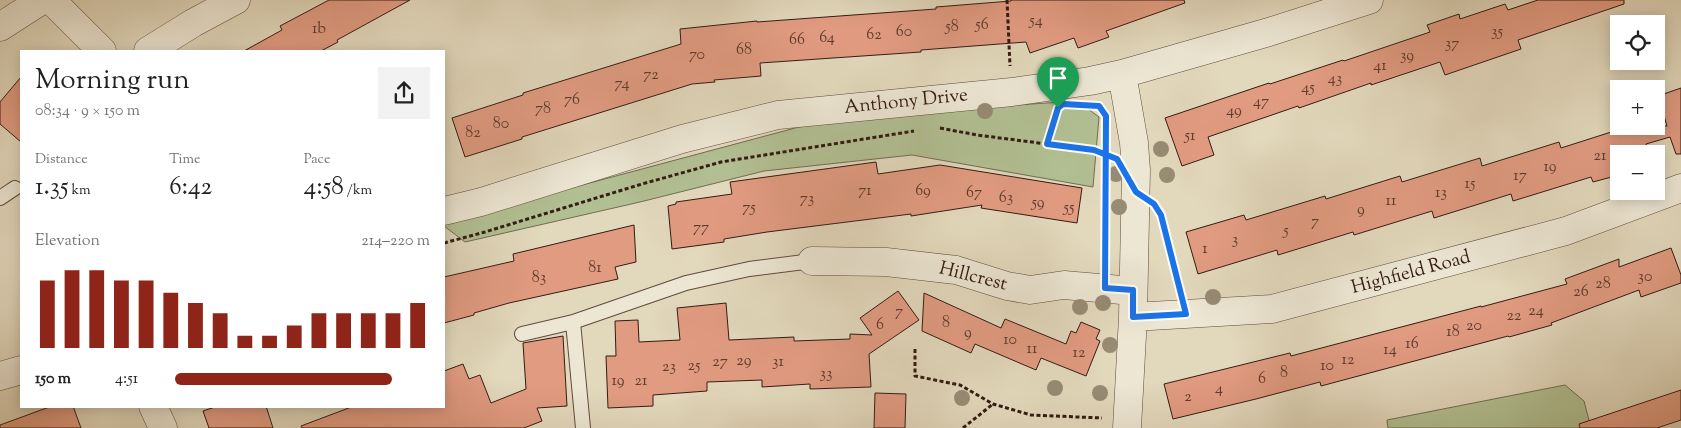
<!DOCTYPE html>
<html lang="en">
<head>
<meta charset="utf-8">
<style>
  :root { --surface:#fff; --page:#f2f2f2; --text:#222; --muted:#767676; --accent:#8f2418 }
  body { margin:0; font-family:"Sorts Mill Goudy",serif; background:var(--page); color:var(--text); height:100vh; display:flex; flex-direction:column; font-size:19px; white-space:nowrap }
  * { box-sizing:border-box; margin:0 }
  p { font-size:16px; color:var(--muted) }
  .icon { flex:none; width:28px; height:28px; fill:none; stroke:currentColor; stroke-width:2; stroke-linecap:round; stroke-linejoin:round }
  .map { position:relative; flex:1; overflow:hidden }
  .side { position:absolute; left:20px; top:50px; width:425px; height:358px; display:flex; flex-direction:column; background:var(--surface); border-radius:0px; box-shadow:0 2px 12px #0003 }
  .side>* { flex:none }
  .fabs { position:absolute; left:1610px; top:15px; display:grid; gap:10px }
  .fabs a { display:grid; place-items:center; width:55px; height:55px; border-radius:0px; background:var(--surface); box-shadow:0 2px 12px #0003; font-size:25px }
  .pin { position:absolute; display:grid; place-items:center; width:42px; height:42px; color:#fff; margin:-51px -21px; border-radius:50% 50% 50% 0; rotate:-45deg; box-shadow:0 0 5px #0007 }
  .pin .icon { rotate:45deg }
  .round { display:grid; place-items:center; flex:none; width:52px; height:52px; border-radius:0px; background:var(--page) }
  .head { display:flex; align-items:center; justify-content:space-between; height:85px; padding:0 15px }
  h1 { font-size:28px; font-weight:600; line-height:38px }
  .metrics { display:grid; grid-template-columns:repeat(3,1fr); gap:8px; height:85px; padding:5px 15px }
  .metrics div { display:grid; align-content:center }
  .metrics b { font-size:25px; font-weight:600 }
  .metrics small { font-size:14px; font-weight:400 }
  .metrics p { font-size:14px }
  .chart { height:140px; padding:10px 15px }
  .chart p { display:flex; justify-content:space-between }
  .chart svg { width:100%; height:90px; margin-top:5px; stroke:var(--accent); stroke-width:6 }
  ul { padding:0 15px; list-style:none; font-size:16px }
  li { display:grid; grid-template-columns:80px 60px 1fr; align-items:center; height:38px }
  li i { height:12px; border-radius:6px; background:var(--accent) }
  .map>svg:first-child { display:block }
</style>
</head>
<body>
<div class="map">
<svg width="1681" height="428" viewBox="0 0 1681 428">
  <rect width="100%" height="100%" fill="#e2d8bc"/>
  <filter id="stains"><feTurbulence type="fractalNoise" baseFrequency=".004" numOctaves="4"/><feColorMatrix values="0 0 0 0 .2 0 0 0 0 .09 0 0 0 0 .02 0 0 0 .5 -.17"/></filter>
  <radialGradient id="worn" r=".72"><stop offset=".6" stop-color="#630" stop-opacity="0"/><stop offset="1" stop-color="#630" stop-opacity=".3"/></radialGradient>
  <path fill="#b1bf92" stroke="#726d52" d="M1077,101L1099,117L1093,187L912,155L764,171L640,202L465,242L444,226V222L825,120L942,110Z
    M1565,385L1584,401L1591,428H1388L1387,420Z"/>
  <path fill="#e19b81" stroke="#341b13" d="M329,0H410L337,40L338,42L321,51H244L282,30L280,26Z
    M1011,0H1184L1185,3L1106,31L1109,37L1078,48L1074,38L1030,53L1026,42L921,50V52L760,63L761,76L714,80L715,82L692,84L522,137V139L465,157L452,118L523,95V93L681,44L680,29L757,21V22L936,9V7L1011,1Z
    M1538,0H1624V4L1518,40L1521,49L1445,75L1440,62L1371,85V83L1299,108L1298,106L1208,137L1214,155L1182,166L1165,118L1269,83L1270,84L1343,60L1344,61L1430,32L1427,25L1459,14L1460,19L1505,4L1508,10Z
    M21,77V142L0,124V102Z
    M1681,88V154H1676L1670,137L1646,144L1649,154H1619V175L1593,182L1591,177L1513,201L1511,194L1434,218L1432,211L1354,235L1353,232L1278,255L1277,250L1198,274L1186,232L1244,215L1246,220L1325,196L1326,199L1400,176L1402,182L1480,158L1482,166L1559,142L1561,148L1630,126H1667L1658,96Z
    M876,162L878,174L940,165L1082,188L1077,223L981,208L982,205L911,216V214L767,232L724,239V242L672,249L668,206L676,204V202L732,194L730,182Z
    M634,225L636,262L615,267L618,279L509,303L474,313V315L444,323V277L514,261L513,254Z
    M1671,248L1681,275V283L1641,297L1639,290L1551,323L1552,325L1509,337L1508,336L1321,386L1320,382L1256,399L1173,419L1164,384L1290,353L1291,356L1481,306V307L1567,284L1565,279L1619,259V267Z
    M898,291L919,320L869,354L871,387L810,389V384L762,387V380L707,382V391L653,395V406L608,408L606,356H616L615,321L638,320L639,342L680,340L677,308L726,303L729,340L794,337V341L850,339V334L872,335L860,318Z
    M924,293L1001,328L1005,319L1066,344L1071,331L1076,333L1081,322L1100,330L1096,339L1100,341L1086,376L1041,358L1036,370L975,344L971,353L922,331Z
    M563,336L567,406L537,408L542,421L524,428H302L301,426L354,406H444V371L463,364L469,379L480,375L491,403L526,389L523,343Z
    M1681,390V420L1657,428H1580L1579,424Z
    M875,393L906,394L905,428H874Z
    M52,406H73L81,428H0V425Z
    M218,406H266L273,428H209L203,411Z"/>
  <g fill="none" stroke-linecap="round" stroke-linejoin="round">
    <defs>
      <path id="service" d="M0,198L15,188
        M522,334L573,322
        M583,428L573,322L686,283L749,269L812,261"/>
      <path id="minor" d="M51,0L102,51
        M0,27L42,0
        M148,51L193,23L236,0
        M1122,74L1134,143L1136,170L1133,317L1127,428
        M444,211L481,202L682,139L778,115L1012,92L1090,81L1122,74L1269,32L1369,0
        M812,261L886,262L956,270L1007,286L1030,290L1064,285L1133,291
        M1133,317L1272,309L1566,231L1681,188
        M0,376L21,370
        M153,406L163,428"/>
    </defs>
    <use href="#service" stroke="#604a3d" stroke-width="16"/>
    <use href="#minor" stroke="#604a3d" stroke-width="29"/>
    <path stroke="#341b13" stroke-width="3" stroke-dasharray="4 2.5" stroke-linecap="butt" d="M1007,0L1010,66
      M940,128L977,135L1093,150L1109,156
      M1047,144L1057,112
      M1106,202V164
      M1164,227L1179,286
      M444,243L485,232L642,184L721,162L914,131
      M915,349V376L960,385L993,404L1031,415L1102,418
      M963,428L993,404"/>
    <use href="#service" stroke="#ece6d3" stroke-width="14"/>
    <use href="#minor" stroke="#ece6d3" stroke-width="28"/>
  </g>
  <g fill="#978b74">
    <circle cx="985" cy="111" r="8"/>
    <circle cx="1161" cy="149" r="8"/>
    <circle cx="1116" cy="174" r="8"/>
    <circle cx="1167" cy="175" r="8"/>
    <circle cx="1119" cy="207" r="8"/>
    <circle cx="1213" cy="297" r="8"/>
    <circle cx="1103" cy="303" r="8"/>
    <circle cx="1080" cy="307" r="8"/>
    <circle cx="1110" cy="345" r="8"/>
    <circle cx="1055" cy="388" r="8"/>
    <circle cx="1100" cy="393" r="8"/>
    <circle cx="962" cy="398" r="8"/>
  </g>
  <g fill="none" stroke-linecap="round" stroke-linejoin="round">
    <defs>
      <path id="route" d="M1058,108L1063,104L1099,106L1106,116L1105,288L1133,290V317L1186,314L1161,215L1154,204L1136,192L1117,159L1094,150L1047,144L1058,108"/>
    </defs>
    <use href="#route" stroke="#fff" stroke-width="10"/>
    <use href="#route" stroke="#1a73e8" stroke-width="6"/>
  </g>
  <g text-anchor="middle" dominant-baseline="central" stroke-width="5" stroke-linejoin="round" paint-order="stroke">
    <g font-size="16" fill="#5f3b2e">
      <text x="1036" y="21">54</text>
      <text x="982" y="25">56</text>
      <text x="952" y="27">58</text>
      <text x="319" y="29">1b</text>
      <text x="904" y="32">60</text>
      <text x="1497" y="32">35</text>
      <text x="874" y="35">62</text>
      <text x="827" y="38">64</text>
      <text x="797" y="40">66</text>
      <text x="1452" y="44">37</text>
      <text x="744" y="50">68</text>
      <text x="697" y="55">70</text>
      <text x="1407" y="56">39</text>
      <text x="1380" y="66">41</text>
      <text x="651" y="75">72</text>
      <text x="1335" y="79">43</text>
      <text x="622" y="84">74</text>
      <text x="1308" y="88">45</text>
      <text x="572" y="100">76</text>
      <text x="1261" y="102">47</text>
      <text x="543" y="109">78</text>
      <text x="1234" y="111">49</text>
      <text x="501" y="124">80</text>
      <text x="473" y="133">82</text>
      <text x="1190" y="136">51</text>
      <text x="1600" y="156">21</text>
      <text x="1550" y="167">19</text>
      <text x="1520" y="176">17</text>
      <text x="1470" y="184">15</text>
      <text x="865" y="191">71</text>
      <text x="923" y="191">69</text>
      <text x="974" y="193">67</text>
      <text x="1441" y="193">13</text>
      <text x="1006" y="198">63</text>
      <text x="807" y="199">73</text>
      <text x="1391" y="201">11</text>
      <text x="1038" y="203">59</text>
      <text x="749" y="208">75</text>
      <text x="1069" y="208">55</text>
      <text x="1361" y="210">9</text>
      <text x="1315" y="222">7</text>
      <text x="701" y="228">77</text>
      <text x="1286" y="231">5</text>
      <text x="1235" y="240">3</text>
      <text x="1205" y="249">1</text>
      <text x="595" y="268">81</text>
      <text x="1645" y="277">30</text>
      <text x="539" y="278">83</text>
      <text x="1603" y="284">28</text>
      <text x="1581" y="292">26</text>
      <text x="1536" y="311">24</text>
      <text x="899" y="312">7</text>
      <text x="1514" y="316">22</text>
      <text x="946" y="323">8</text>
      <text x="880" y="325">6</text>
      <text x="1474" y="326">20</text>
      <text x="1453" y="332">18</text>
      <text x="968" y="333">9</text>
      <text x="1010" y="340">10</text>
      <text x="1412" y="344">16</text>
      <text x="1032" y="349">11</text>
      <text x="1390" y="350">14</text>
      <text x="1079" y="353">12</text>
      <text x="1348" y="360">12</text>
      <text x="744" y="361">29</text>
      <text x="720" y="362">27</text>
      <text x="778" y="362">31</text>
      <text x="694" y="366">25</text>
      <text x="1327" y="366">10</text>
      <text x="669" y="367">23</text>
      <text x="1284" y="373">8</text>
      <text x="826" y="374">33</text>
      <text x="1262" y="379">6</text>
      <text x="618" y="381">19</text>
      <text x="641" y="381">21</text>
      <text x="1219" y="389">4</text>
      <text x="1188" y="397">2</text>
    </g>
    <g font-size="19" fill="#341b13" stroke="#ece6d3">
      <text transform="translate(906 102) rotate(-6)">Anthony Drive</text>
      <text transform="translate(1411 273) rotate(-15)">Highfield Road</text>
      <text transform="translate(973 277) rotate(14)">Hillcrest</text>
    </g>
  </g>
  <rect width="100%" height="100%" filter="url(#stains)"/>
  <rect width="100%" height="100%" fill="url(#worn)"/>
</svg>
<div class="fabs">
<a><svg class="icon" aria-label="locate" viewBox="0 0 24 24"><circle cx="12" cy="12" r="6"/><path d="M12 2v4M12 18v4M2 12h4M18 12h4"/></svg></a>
<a>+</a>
<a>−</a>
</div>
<div class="pin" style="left:1058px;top:108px;background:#1e9e55"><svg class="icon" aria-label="arrive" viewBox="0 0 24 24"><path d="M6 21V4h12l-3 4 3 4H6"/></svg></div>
<section class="side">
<div class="head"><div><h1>Morning run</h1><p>08:34 · 9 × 150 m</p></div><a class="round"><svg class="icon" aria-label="share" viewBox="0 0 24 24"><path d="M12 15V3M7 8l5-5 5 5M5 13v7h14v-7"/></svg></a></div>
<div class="metrics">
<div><p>Distance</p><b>1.35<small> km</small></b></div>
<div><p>Time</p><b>6:42</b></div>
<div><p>Pace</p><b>4:58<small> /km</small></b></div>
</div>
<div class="chart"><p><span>Elevation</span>214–220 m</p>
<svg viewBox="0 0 160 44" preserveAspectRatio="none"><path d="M5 44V11M15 44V6M25 44V6M35 44V11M45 44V11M55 44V17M65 44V22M75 44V27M85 44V38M95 44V38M105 44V33M115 44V27M125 44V27M135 44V27M145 44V27M155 44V22"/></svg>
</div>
<ul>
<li><b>150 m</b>4:51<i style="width:85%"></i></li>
</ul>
</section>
</div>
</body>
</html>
